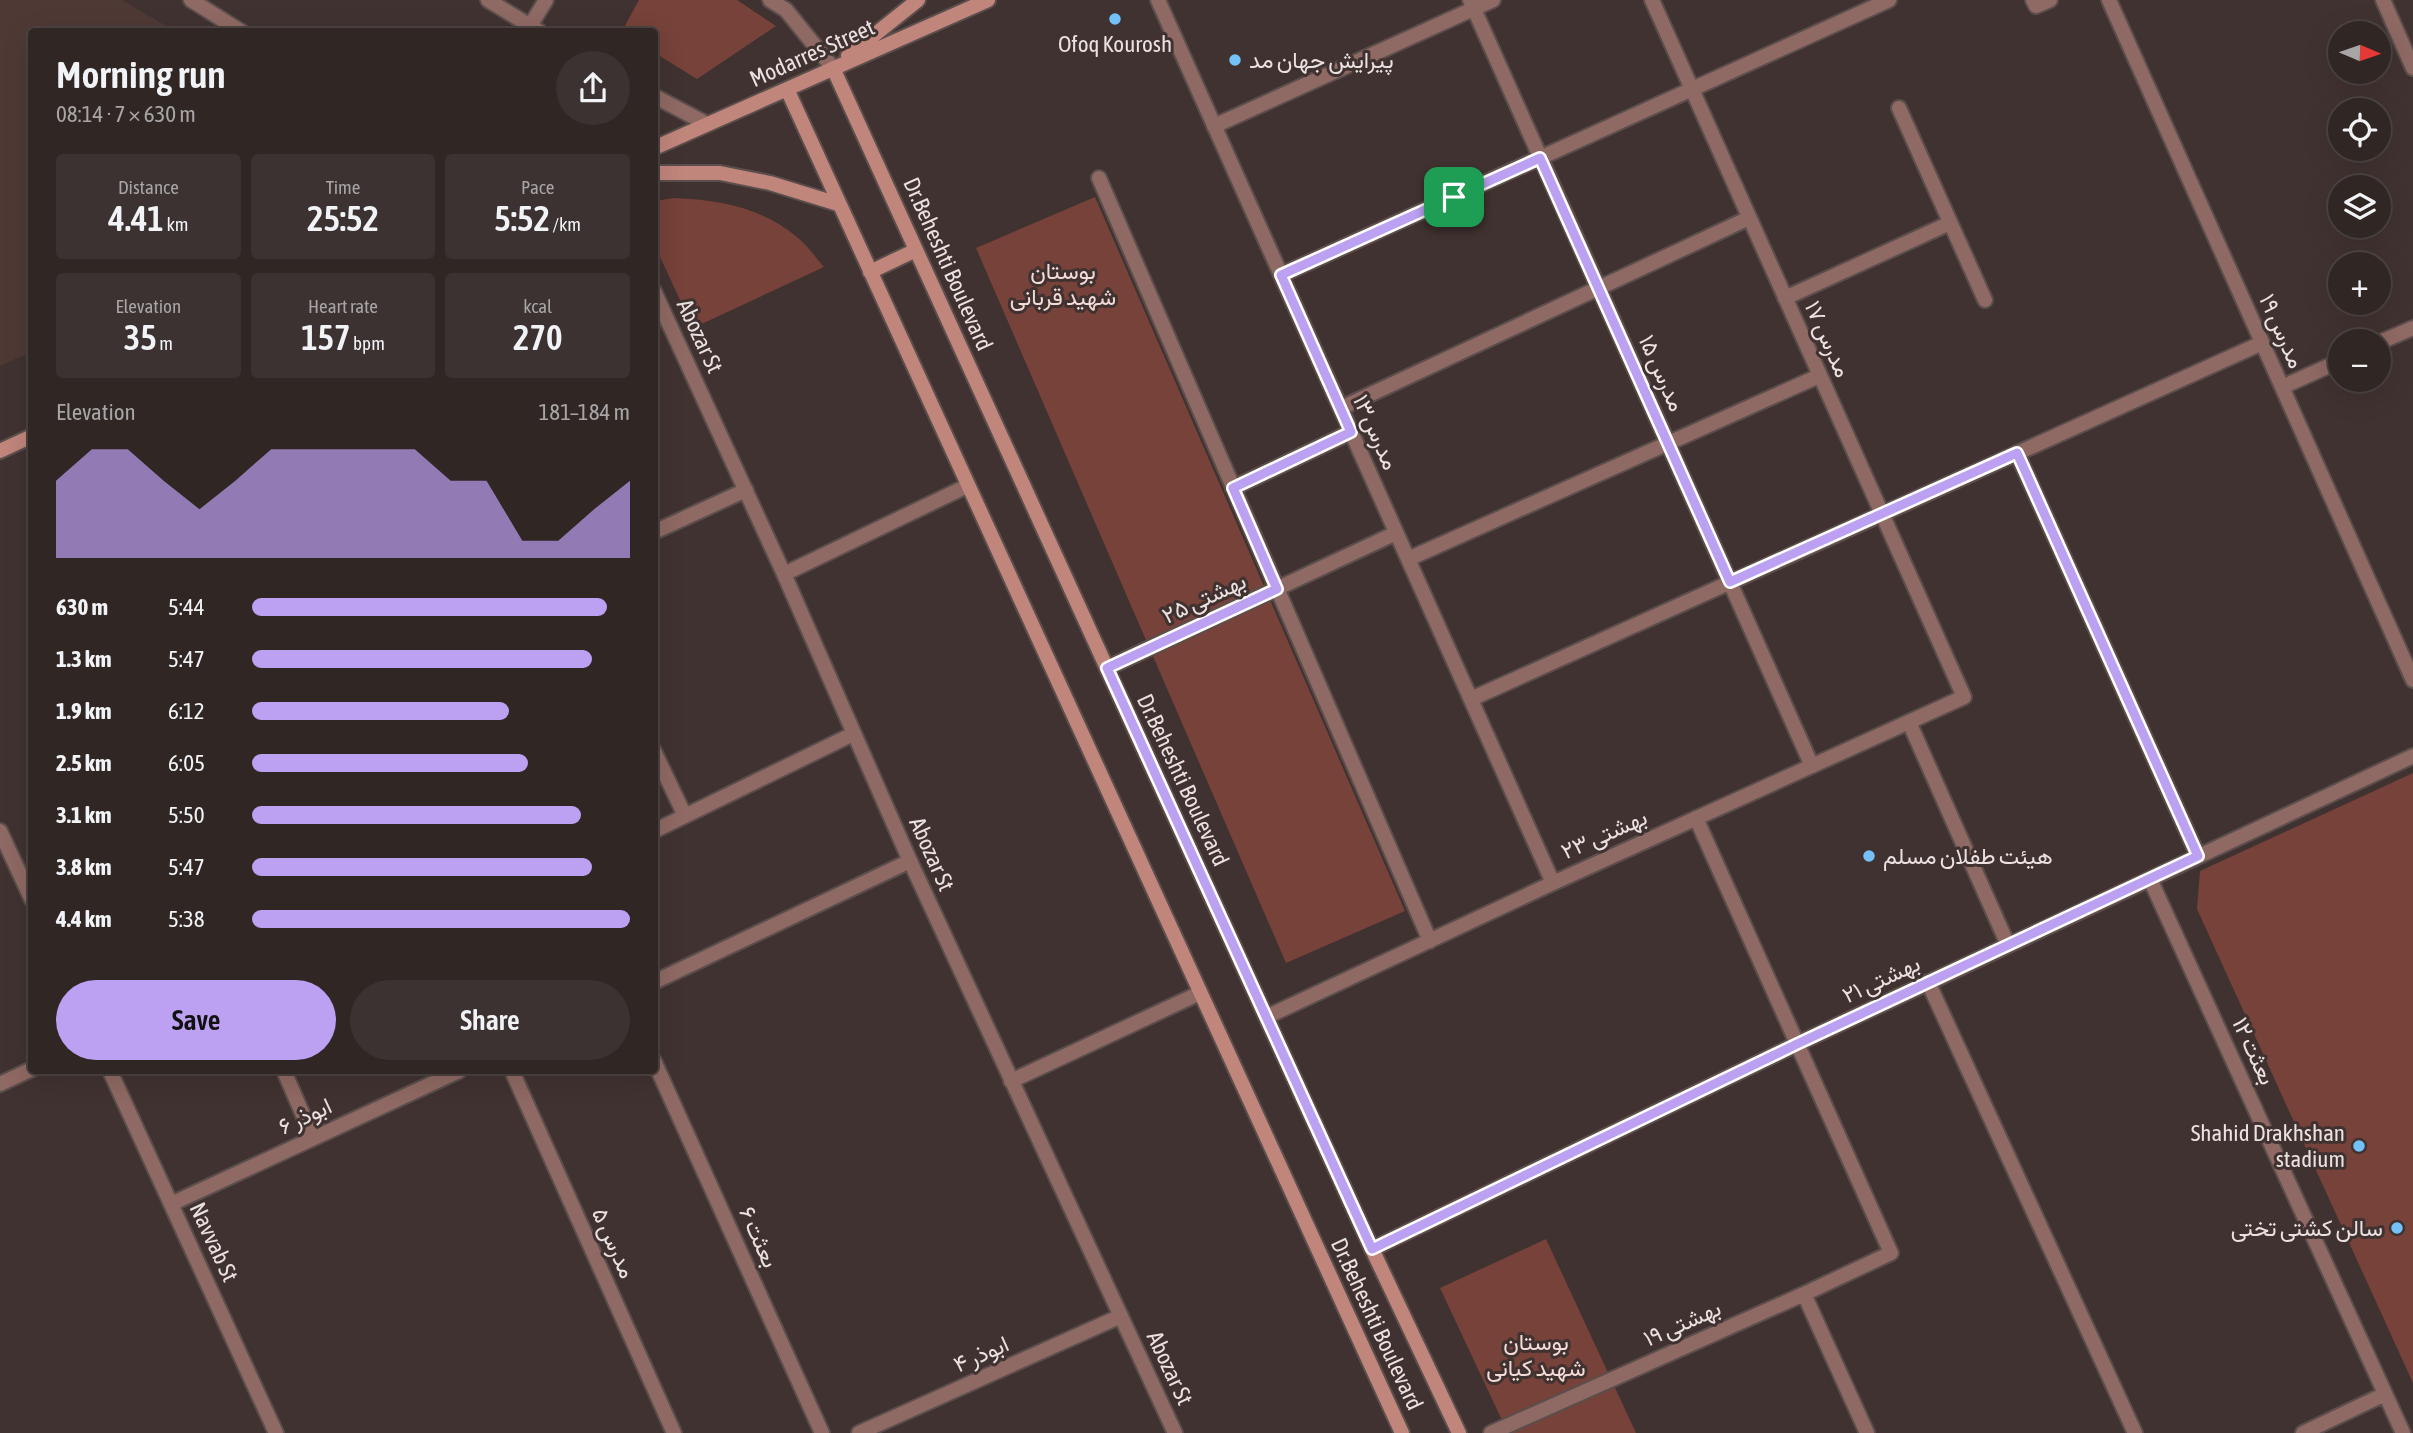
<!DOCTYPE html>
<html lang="en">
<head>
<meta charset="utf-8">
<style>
  :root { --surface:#302624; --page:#3c3231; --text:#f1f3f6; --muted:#a8a5a6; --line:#4b4341; --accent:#bca0f2 }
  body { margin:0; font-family:"Asap Condensed",Vazirmatn,sans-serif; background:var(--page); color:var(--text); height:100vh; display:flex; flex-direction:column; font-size:26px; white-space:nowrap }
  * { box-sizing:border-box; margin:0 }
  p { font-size:23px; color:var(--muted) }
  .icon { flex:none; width:38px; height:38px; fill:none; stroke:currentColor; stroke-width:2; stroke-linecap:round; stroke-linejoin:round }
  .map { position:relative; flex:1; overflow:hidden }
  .sheet { position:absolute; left:28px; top:28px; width:630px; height:1046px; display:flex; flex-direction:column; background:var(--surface); border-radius:7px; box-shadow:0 7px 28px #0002,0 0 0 2px var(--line) }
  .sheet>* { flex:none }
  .needle { width:46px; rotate:92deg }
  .buttons { position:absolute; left:2328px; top:21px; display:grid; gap:14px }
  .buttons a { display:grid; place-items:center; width:63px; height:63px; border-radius:50%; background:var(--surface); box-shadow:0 7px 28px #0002,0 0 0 2px var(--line); font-size:35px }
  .pin { position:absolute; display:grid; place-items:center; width:60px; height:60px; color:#fff; margin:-30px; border-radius:14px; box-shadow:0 4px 10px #0006 }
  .round { display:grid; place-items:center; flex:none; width:74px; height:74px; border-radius:37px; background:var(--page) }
  .head { display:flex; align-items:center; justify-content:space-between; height:119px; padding:0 28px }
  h1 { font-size:38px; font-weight:600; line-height:52px }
  .metrics { display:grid; grid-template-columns:repeat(3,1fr); gap:10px; height:119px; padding:7px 28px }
  .metrics div { display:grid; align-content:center; border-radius:7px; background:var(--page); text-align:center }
  .metrics b { font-size:35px; font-weight:600 }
  .metrics small { font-size:19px; font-weight:400 }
  .metrics p { font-size:19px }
  .chart { height:196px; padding:14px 28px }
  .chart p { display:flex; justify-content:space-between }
  .chart svg { width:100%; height:126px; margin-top:7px; fill:var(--accent); opacity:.7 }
  .primary-button { display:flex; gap:14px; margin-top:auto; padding:14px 28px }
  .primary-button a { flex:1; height:80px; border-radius:42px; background:var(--accent); color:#111; font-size:28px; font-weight:600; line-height:80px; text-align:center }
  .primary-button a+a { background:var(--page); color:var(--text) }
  ul { padding:0 28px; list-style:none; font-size:23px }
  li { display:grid; grid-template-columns:112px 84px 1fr; align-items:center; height:52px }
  li i { height:18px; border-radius:9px; background:var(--accent) }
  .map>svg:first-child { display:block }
</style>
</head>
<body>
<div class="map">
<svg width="2413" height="1433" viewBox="0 0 2413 1433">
  <rect width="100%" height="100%" fill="#403230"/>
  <path fill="#4e3935" d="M0,0H122L175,31L32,32L31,352L0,366Z"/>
  <path fill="#764239" d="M639,0H737L776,26L697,79L655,53L654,32L622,31Z
    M1095,197L1405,911L1286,963L976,248Z
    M674,198C719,200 762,207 798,238C808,246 816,258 824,267L693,328L655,246V201Z
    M2413,773V1383L2197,909L2200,871Z
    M1546,1239L1636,1433H1508L1440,1288Z"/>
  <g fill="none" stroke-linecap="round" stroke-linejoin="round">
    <defs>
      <path id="service" d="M770,0L786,10L833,68
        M1909,722L2008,945"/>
      <path id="minor" d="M191,0L242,32
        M488,0L540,32
        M1158,0L1553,883
        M1470,0L1812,766
        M2033,0L2036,6L2050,0
        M2109,0L2413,680
        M2383,0L2413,68
        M530,26L546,0
        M654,96L707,124
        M1899,108L1985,300
        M1214,126L1493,0
        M1099,178L1430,941
        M1281,275L1889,0
        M1785,298L1950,223
        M2378,343L2413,328
        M2282,387L2340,361
        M1341,408L1749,218
        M2017,453L2198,856
        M1233,488L1351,432
        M654,532L746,490
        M1408,559L1819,376
        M784,574L967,486
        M1107,668L1396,533
        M1471,699L2262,343
        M654,751L685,816
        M0,831L32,900
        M654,831L853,734
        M2150,879L2403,1433
        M654,982L910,861
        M1928,982L2135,1433
        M1266,1017L1553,883L1964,697L1652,0
        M654,1061L822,1433
        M110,1071L276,1433
        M284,1071L313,1138
        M512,1071L674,1433
        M1011,1081L1200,993
        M0,1084L32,1069
        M171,1204L459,1071
        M1372,1249L1797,1044L2413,756
        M1804,1294L1867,1433
        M859,1433L1121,1316
        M1491,1433L1804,1294L1891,1253L1696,818
        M2303,1433L2385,1394"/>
      <path id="tertiary" d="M654,291L784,574L910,861L1175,1433"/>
      <path id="secondary" d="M848,56L918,0
        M833,68L1372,1249L1459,1433
        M787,89L1402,1433
        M654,148L988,0
        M654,173H720L770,183L838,204
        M870,272L916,250
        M0,451L32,436"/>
    </defs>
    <use href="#service" stroke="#5b4e4c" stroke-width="18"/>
    <use href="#minor" stroke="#5b4e4c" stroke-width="18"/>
    <use href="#tertiary" stroke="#5b4e4c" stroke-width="18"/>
    <use href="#secondary" stroke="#5b4e4c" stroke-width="18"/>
    <use href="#service" stroke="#8f6963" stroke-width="14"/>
    <use href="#minor" stroke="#8f6963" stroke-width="14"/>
    <use href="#tertiary" stroke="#8f6963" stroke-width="14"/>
    <use href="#secondary" stroke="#c0857b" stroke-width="14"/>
  </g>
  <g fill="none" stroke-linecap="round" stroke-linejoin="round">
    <defs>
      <path id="route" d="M1540,158L1730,582L2017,453L2198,856L1797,1044L1372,1249L1107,668L1277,589L1233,488L1351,432L1281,275Z"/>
    </defs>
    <use href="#route" stroke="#fff" stroke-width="14"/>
    <use href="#route" stroke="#bca0f2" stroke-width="9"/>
  </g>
  <g fill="#73c1f6" stroke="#403230" stroke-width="2.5">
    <circle cx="1115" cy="19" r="7"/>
    <circle cx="1235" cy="60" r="7"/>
    <circle cx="1869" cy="856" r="7"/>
    <circle cx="2359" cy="1146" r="7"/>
    <circle cx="2397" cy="1228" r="7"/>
  </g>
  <g text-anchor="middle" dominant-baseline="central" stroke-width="6" stroke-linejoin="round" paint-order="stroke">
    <g font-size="23" fill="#eae1e0" stroke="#403230" text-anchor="start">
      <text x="1115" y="44" text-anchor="middle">Ofoq Kourosh</text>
      <text x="1249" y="60">پیرایش جهان مد</text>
      <text x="1883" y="856">هيئت طفلان مسلم</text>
      <text x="2345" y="1133" text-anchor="end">Shahid Drakhshan<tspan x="2345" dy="26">stadium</tspan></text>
      <text x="2383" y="1228" text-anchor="end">سالن کشتی تختی</text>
    </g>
    <g font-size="23" fill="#eae1e0" stroke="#403230">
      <text transform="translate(812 53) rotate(-24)">Modarres Street</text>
      <text transform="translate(948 264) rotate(66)">Dr.Beheshti Boulevard</text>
      <text transform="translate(2282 331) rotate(66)">مدرس ۱۹</text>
      <text transform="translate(700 336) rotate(65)">Abozar St</text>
      <text transform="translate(1828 339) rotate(66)">مدرس ۱۷</text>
      <text transform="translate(1662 373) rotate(66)">مدرس ۱۵</text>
      <text transform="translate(1376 432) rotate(66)">مدرس۱۳</text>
      <text transform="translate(1204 598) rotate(-25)">بهشتی ۲۵</text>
      <text transform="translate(1183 780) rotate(65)">Dr.Beheshti Boulevard</text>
      <text transform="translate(1604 834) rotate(-24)">بهشتی ۲۳</text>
      <text transform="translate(932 854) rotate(66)">Abozar St</text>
      <text transform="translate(1881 979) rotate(-25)">بهشتی ۲۱</text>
      <text transform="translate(2254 1051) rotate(65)">بعثت ۱۲</text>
      <text transform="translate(305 1116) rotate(-25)">ابوذر ۶</text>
      <text transform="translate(759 1237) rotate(66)">بعثت ۶</text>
      <text transform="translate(214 1242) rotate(65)">Navvab St</text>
      <text transform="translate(614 1243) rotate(66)">مدرس ۵</text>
      <text transform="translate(1682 1323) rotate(-24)">بهشتی ۱۹</text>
      <text transform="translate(1377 1324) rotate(65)">Dr.Beheshti Boulevard</text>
      <text transform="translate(981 1354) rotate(-24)">ابوذر ۴</text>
      <text transform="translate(1170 1368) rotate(65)">Abozar St</text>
    </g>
    <g font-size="23" fill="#f4dbd7" stroke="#403230">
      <text x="1063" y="271">بوستان<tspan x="1063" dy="26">شهید قربانی</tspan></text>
      <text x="1536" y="1342">بوستان<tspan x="1536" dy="26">شهید کیانی</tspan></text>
    </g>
  </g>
</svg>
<div class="buttons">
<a><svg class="needle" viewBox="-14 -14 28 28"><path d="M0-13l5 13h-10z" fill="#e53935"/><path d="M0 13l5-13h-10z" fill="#a8a5a6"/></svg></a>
<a><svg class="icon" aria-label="locate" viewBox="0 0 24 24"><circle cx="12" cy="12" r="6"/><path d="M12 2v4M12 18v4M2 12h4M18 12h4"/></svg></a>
<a><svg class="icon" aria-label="layers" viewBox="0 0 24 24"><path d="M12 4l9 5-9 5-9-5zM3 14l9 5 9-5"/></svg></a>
<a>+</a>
<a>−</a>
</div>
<div class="pin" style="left:1454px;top:197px;background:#1e9e55"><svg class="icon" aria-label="arrive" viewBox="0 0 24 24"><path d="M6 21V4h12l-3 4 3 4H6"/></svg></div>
<section class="sheet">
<div class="head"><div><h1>Morning run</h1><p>08:14 · 7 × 630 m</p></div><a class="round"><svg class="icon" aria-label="share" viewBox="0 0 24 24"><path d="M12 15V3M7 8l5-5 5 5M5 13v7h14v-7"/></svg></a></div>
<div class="metrics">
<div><p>Distance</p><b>4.41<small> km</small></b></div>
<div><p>Time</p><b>25:52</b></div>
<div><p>Pace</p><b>5:52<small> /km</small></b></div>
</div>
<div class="metrics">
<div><p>Elevation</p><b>35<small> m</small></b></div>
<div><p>Heart rate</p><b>157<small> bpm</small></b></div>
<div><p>kcal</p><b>270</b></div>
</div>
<div class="chart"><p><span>Elevation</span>181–184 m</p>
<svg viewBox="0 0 160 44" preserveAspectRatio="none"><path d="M0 44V17L10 6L20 6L30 17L40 27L50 17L60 6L70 6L80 6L90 6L100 6L110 17L120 17L130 38L140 38L150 27L160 17V44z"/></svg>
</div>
<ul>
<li><b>630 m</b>5:44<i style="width:94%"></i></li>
<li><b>1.3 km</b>5:47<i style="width:90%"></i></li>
<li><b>1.9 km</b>6:12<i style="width:68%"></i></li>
<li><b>2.5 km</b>6:05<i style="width:73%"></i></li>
<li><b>3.1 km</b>5:50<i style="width:87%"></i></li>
<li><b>3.8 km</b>5:47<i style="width:90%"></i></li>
<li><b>4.4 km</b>5:38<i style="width:100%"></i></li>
</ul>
<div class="primary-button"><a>Save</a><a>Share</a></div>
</section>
</div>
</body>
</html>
